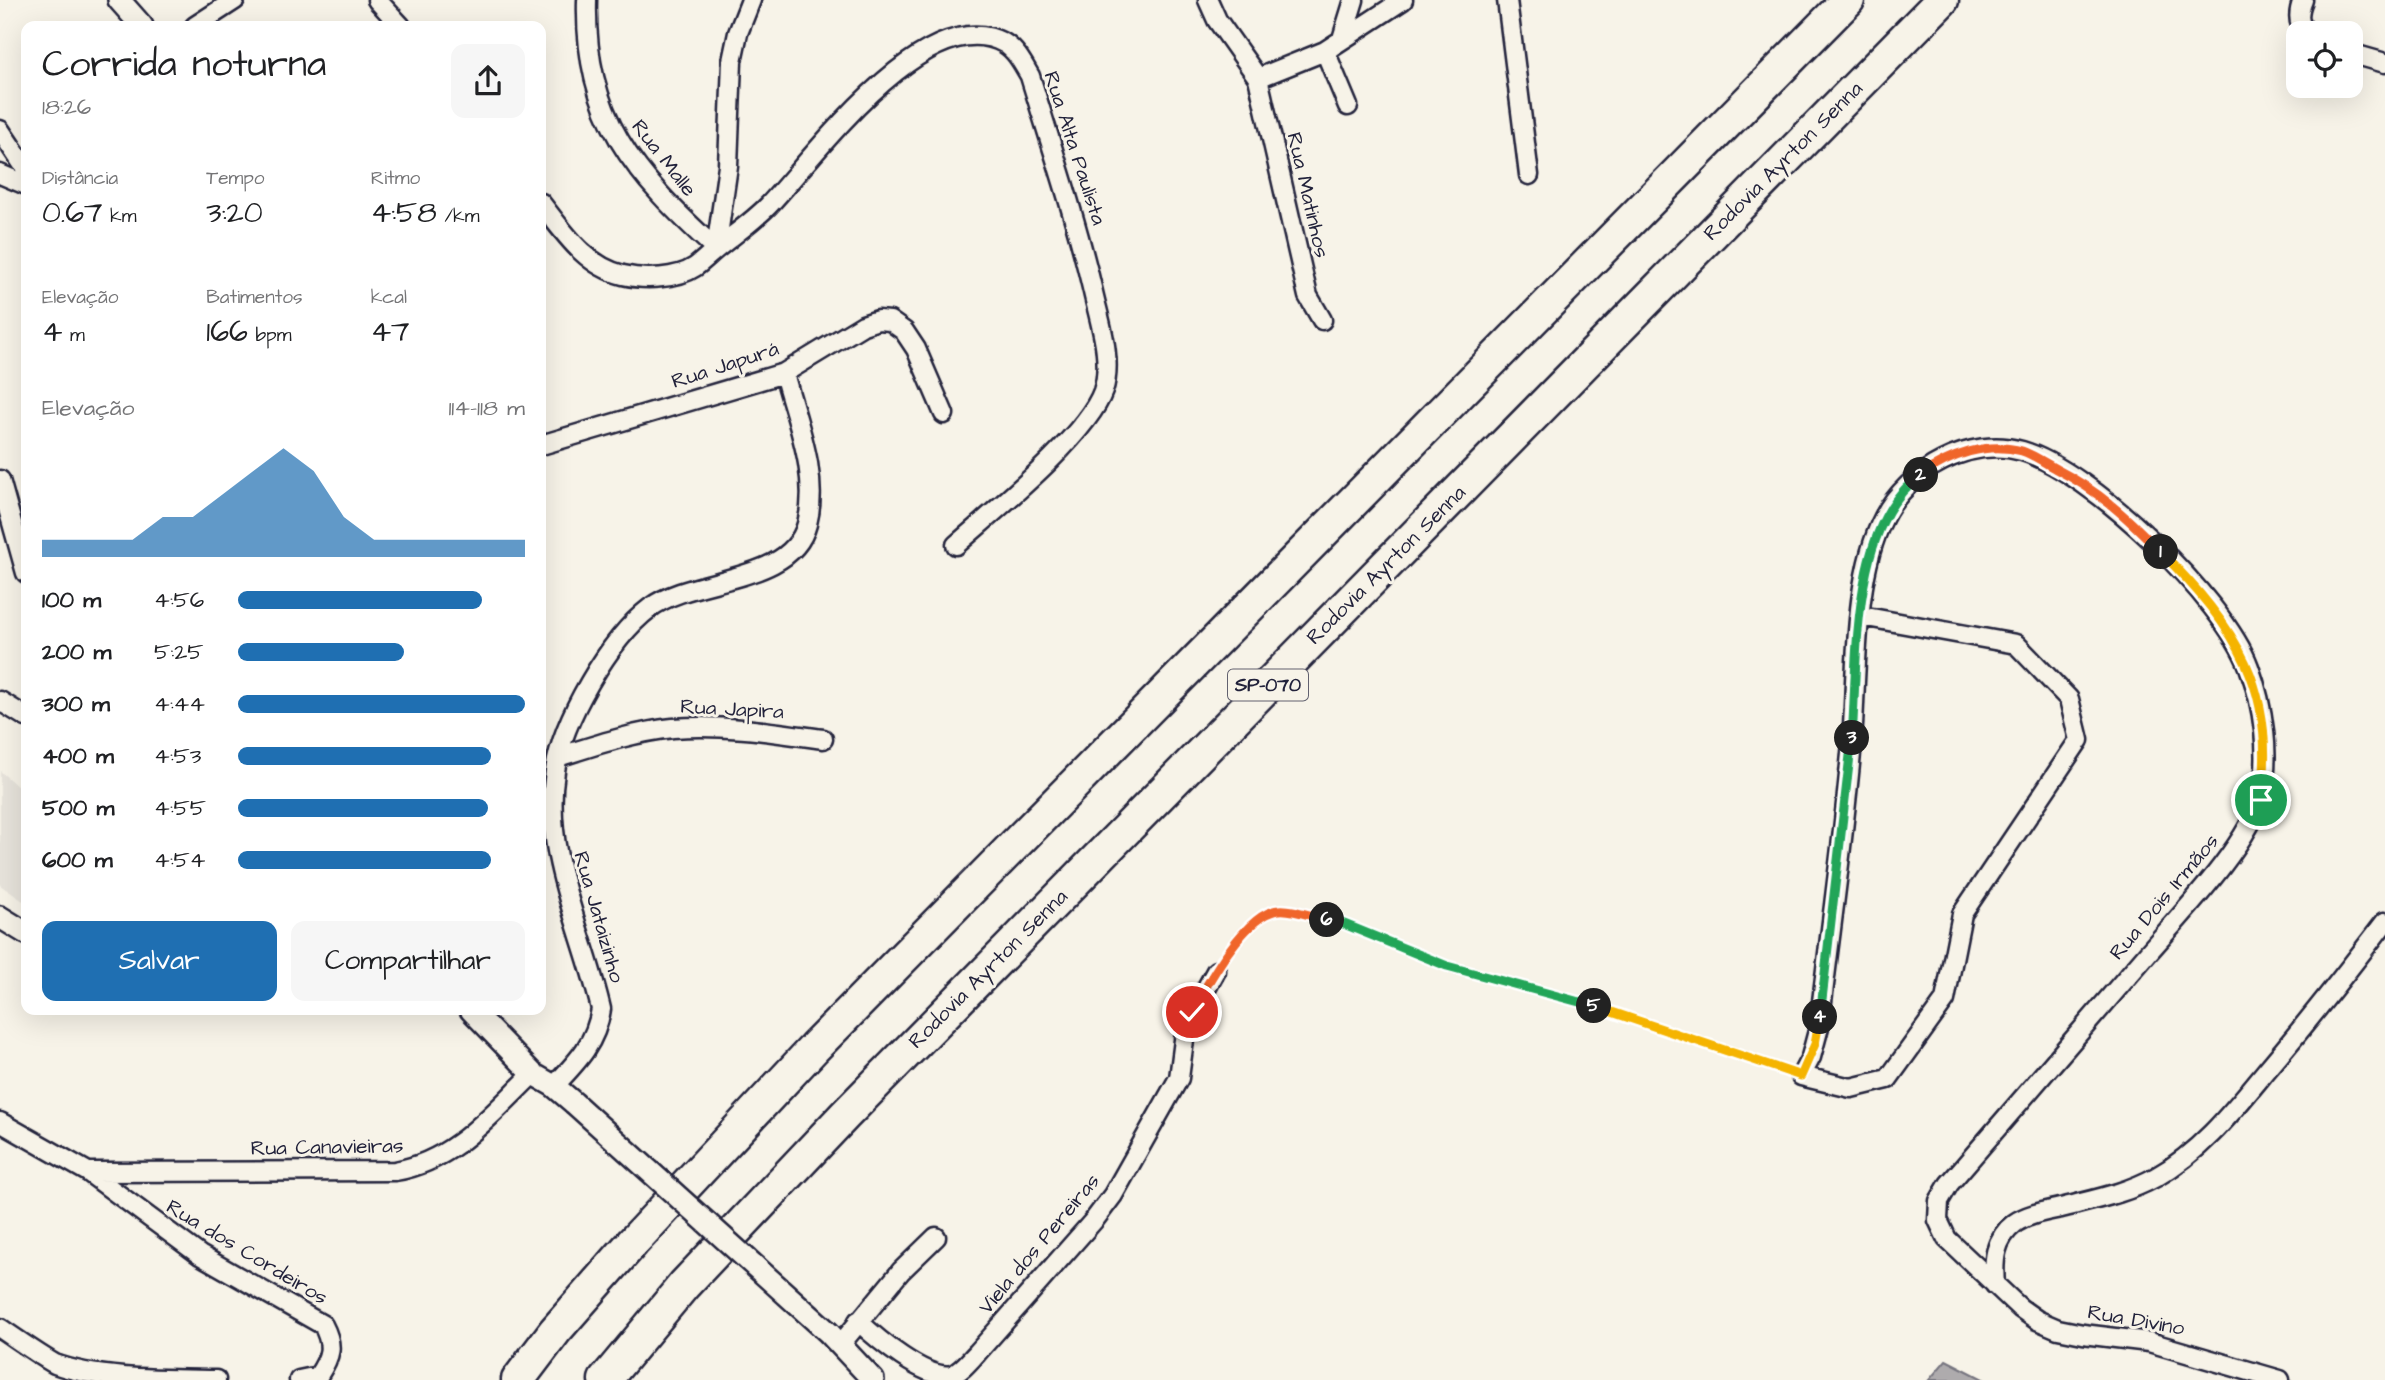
<!DOCTYPE html>
<html lang="pt">
<head>
<meta charset="utf-8">
<style>
  :root { --surface:#fff; --page:#f6f6f6; --text:#202124; --muted:#757577; --accent:#1f6fb2 }
  body { margin:0; font-family:"Architects Daughter",sans-serif; background:var(--page); color:var(--text); height:100vh; display:flex; flex-direction:column; font-size:26px; white-space:nowrap }
  * { box-sizing:border-box; margin:0 }
  p { font-size:23px; color:var(--muted) }
  .icon { flex:none; width:38px; height:38px; fill:none; stroke:currentColor; stroke-width:2; stroke-linecap:round; stroke-linejoin:round }
  .map { position:relative; flex:1; overflow:hidden }
  .side { position:absolute; left:21px; top:21px; width:525px; height:994px; display:flex; flex-direction:column; background:var(--surface); border-radius:14px; box-shadow:0 7px 28px #0002 }
  .side>* { flex:none }
  .controls { position:absolute; left:2286px; top:21px; display:grid; gap:14px }
  .controls a { display:grid; place-items:center; width:77px; height:77px; border-radius:14px; background:var(--surface); box-shadow:0 7px 28px #0002; font-size:35px }
  .pin { position:absolute; display:grid; place-items:center; width:60px; height:60px; color:#fff; margin:-30px; border:4px solid #fff; border-radius:50%; box-shadow:0 2px 7px #0007 }
  .km { position:absolute; width:35px; height:35px; margin:-18px; border-radius:50%; background:#222; color:#fff; font-size:19px; line-height:35px; text-align:center }
  .round { display:grid; place-items:center; flex:none; width:74px; height:74px; border-radius:14px; background:var(--page) }
  .head { display:flex; align-items:center; justify-content:space-between; height:119px; padding:0 21px }
  h1 { font-size:38px; font-weight:600; line-height:52px }
  .figures { display:grid; grid-template-columns:repeat(3,1fr); gap:10px; height:119px; padding:7px 21px }
  .figures div { display:grid; align-content:center }
  .figures b { font-size:30px; font-weight:600 }
  .figures small { font-size:19px; font-weight:400 }
  .figures p { font-size:19px }
  .chart { height:196px; padding:14px 21px }
  .chart p { display:flex; justify-content:space-between }
  .chart svg { width:100%; height:126px; margin-top:7px; fill:var(--accent); opacity:.7 }
  .primary-button { display:flex; gap:14px; margin-top:auto; padding:14px 21px }
  .primary-button a { flex:1; height:80px; border-radius:14px; background:var(--accent); color:#fff; font-size:28px; font-weight:600; line-height:80px; text-align:center }
  .primary-button a+a { background:var(--page); color:var(--text) }
  ul { padding:0 21px; list-style:none; font-size:23px }
  li { display:grid; grid-template-columns:112px 84px 1fr; align-items:center; height:52px }
  li i { height:18px; border-radius:9px; background:var(--accent) }
  .map>svg:first-child { display:block }
</style>
</head>
<body>
<div class="map">
<svg width="2385" height="1380" viewBox="0 0 2385 1380">
  <rect width="100%" height="100%" fill="#f7f3e8"/>
  <filter id="ink" filterUnits="userSpaceOnUse"><feTurbulence type="fractalNoise" baseFrequency=".0143" numOctaves="2"/><feDisplacementMap in="SourceGraphic" scale="14" xChannelSelector="R" yChannelSelector="G"/><feConvolveMatrix kernelMatrix="1 2 1 2 8 2 1 2 1" color-interpolation-filters="sRGB"/></filter>
  <g filter="url(#ink)">
    <path fill="#e7e3db" d="M0,771L26,794V903L0,885Z"/>
    <path fill="#aeabad" stroke="#76747f" stroke-width="2" d="M1946,1360L1985,1380H1929Z"/>
    <g fill="none" stroke-linecap="round" stroke-linejoin="round">
      <defs>
        <path id="minor" d="M377,0L401,26
          M587,0C584,118 634,174 716,249
          M1208,0L1217,20L1258,78L1308,296L1322,320
          M1507,0L1529,175
          M2303,0C2298,12 2297,23 2306,33
          M195,26L235,0
          M1342,39L1354,0
          M1325,51L1348,106
          M2350,53L2385,63
          M1258,78L1325,51L1403,0
          M0,130L26,169
          M0,174L26,185
          M541,203C563,231 585,266 623,275C644,280 677,279 695,267C702,262 709,255 715,250C733,235 752,222 768,206C813,159 926,0 1004,43C1016,50 1023,64 1030,76C1052,148 1076,219 1093,292C1100,323 1113,360 1103,391C1087,436 993,512 956,545
          M716,249L728,166L732,61L738,33L751,0
          M541,445L784,373L863,325L878,320L890,321L904,331L916,349L944,414
          M0,480L26,573
          M1861,616L2016,644L2069,699L2079,740L1962,914L1945,1000L1888,1079L1851,1088L1801,1076L1811,1057L1819,1027C1830,932 1844,837 1852,742C1857,675 1853,576 1884,517C1908,470 1970,436 2022,451C2091,471 2224,599 2249,667C2263,705 2271,756 2261,796C2251,842 2179,917 2147,954C2081,1031 2015,1107 1949,1184L1939,1201L1938,1220L1947,1239L2020,1308L2037,1320L2058,1329L2083,1334L2149,1342L2280,1380
          M0,701L26,717
          M558,757C596,745 634,732 673,728C723,724 773,732 823,739
          M554,1086C577,1062 596,1043 601,1009C583,930 542,854 555,771C562,721 609,639 650,608C693,575 791,585 807,524C820,475 796,420 784,373
          M0,1122L88,1172L200,1255L323,1325C334,1346 331,1356 318,1376L299,1380
          M88,1172L395,1171C455,1161 491,1114 533,1074
          M1995,1285C1993,1261 1994,1239 2015,1223C2030,1213 2049,1211 2065,1207C2096,1199 2127,1193 2156,1177C2201,1152 2233,1111 2266,1071C2307,1023 2346,973 2385,922
          M858,1321C876,1338 925,1380 952,1375C962,1371 970,1360 977,1353L1095,1219L1113,1195L1179,1078L1186,1025L1216,971
          M0,1328C18,1340 36,1353 55,1364C97,1380 169,1379 216,1380
          M840,1345L901,1271L936,1237"/>
        <path id="tertiary" d="M119,0L142,26
          M0,917L26,933
          M471,1010L533,1074L554,1086L574,1103
          M829,1333L873,1380"/>
        <path id="motorway" d="M518,1380L555,1331L633,1242L814,1048L1848,0
          M605,1380L684,1285L845,1115L1942,0"/>
      </defs>
      <use href="#minor" stroke="#22223b" stroke-width="23"/>
      <use href="#tertiary" stroke="#22223b" stroke-width="26"/>
      <use href="#motorway" stroke="#22223b" stroke-width="37"/>
      <path stroke="#22223b" stroke-width="3.5" stroke-dasharray="7 5" stroke-linecap="butt" d="M1226,958L1253,922L1279,910L1344,924L1447,966L1624,1015L1784,1070"/>
      <use href="#minor" stroke="#f7f3e8" stroke-width="18"/>
      <use href="#tertiary" stroke="#f7f3e8" stroke-width="21"/>
      <use href="#motorway" stroke="#f7f3e8" stroke-width="32"/>
      <defs>
        <path id="tertiary-bridge" d="M574,1103L829,1333"/>
      </defs>
      <use href="#tertiary-bridge" stroke="#22223b" stroke-width="26" stroke-linecap="butt"/>
      <use href="#tertiary-bridge" stroke="#f7f3e8" stroke-width="21"/>
    </g>
  </g>
  <g fill="none" stroke-linecap="round" stroke-linejoin="round" filter="url(#ink)">
    <defs>
      <path id="split-1" d="M2161,552C2236,627 2278,690 2261,800"/>
      <path id="split-2" d="M1921,475C1950,455 1987,441 2022,451C2034,455 2045,463 2056,469C2099,491 2127,517 2161,552"/>
      <path id="split-3" d="M1852,738C1858,659 1850,524 1921,475"/>
      <path id="split-4" d="M1820,1017L1852,738"/>
      <path id="split-5" d="M1594,1006L1801,1076L1815,1044L1820,1017"/>
      <path id="split-6" d="M1327,920L1344,924L1447,966L1594,1006"/>
      <path id="split-7" d="M1192,1012C1207,984 1245,913 1279,910C1290,908 1315,917 1327,920"/>
    </defs>
    <use href="#split-1" stroke="#fff" stroke-width="14"/>
    <use href="#split-2" stroke="#fff" stroke-width="14"/>
    <use href="#split-3" stroke="#fff" stroke-width="14"/>
    <use href="#split-4" stroke="#fff" stroke-width="14"/>
    <use href="#split-5" stroke="#fff" stroke-width="14"/>
    <use href="#split-6" stroke="#fff" stroke-width="14"/>
    <use href="#split-7" stroke="#fff" stroke-width="14"/>
    <use href="#split-1" stroke="#f5b400" stroke-width="9"/>
    <use href="#split-2" stroke="#f0652b" stroke-width="9"/>
    <use href="#split-3" stroke="#22a559" stroke-width="9"/>
    <use href="#split-4" stroke="#22a559" stroke-width="9"/>
    <use href="#split-5" stroke="#f5b400" stroke-width="9"/>
    <use href="#split-6" stroke="#22a559" stroke-width="9"/>
    <use href="#split-7" stroke="#f0652b" stroke-width="9"/>
  </g>
  <g text-anchor="middle" dominant-baseline="central" stroke-width="6" stroke-linejoin="round" paint-order="stroke">
    <rect fill="#f7f3e8" stroke="#62616f" stroke-width="2" x="1228" y="669.5" width="80" height="31" rx="5"/>
    <g font-size="19" font-weight="bold" fill="#22223b">
      <text x="1268" y="685">SP-070</text>
    </g>
    <g font-size="21" fill="#22223b" stroke="#f7f3e8">
      <text transform="translate(1075 148) rotate(72)">Rua Alta Paulista</text>
      <text transform="translate(664 158) rotate(52)">Rua Malle</text>
      <text transform="translate(1783 161) rotate(-45)">Rodovia Ayrton Senna</text>
      <text transform="translate(1308 195) rotate(77)">Rua Matinhos</text>
      <text transform="translate(725 365) rotate(-18)">Rua Japurá</text>
      <text transform="translate(1386 565) rotate(-45)">Rodovia Ayrton Senna</text>
      <text transform="translate(732 709) rotate(3)">Rua Japira</text>
      <text transform="translate(2164 897) rotate(-50)">Rua Dois Irmãos</text>
      <text transform="translate(599 917) rotate(74)">Rua Jataizinho</text>
      <text transform="translate(988 969) rotate(-45)">Rodovia Ayrton Senna</text>
      <text transform="translate(327 1147) rotate(-1)">Rua Canavieiras</text>
      <text transform="translate(1039 1244) rotate(-50)">Viela dos Pereiras</text>
      <text transform="translate(247 1252) rotate(31)">Rua dos Cordeiros</text>
      <text transform="translate(2136 1320) rotate(10)">Rua Divino</text>
    </g>
  </g>
</svg>
<div class="controls">
<a><svg class="icon" aria-label="locate" viewBox="0 0 24 24"><circle cx="12" cy="12" r="6"/><path d="M12 2v4M12 18v4M2 12h4M18 12h4"/></svg></a>
</div>
<div class="pin" style="left:2261px;top:800px;background:#1e9e55"><svg class="icon" aria-label="arrive" viewBox="0 0 24 24"><path d="M6 21V4h12l-3 4 3 4H6"/></svg></div>
<div class="pin" style="left:1192px;top:1012px;background:#d93025"><svg class="icon" aria-label="check" viewBox="0 0 24 24"><path d="M5 12l5 5 9-10"/></svg></div>
<b class="km" style="left:2161px;top:552px">1</b>
<b class="km" style="left:1921px;top:475px">2</b>
<b class="km" style="left:1852px;top:738px">3</b>
<b class="km" style="left:1820px;top:1017px">4</b>
<b class="km" style="left:1594px;top:1006px">5</b>
<b class="km" style="left:1327px;top:920px">6</b>
<section class="side">
<div class="head"><div><h1>Corrida noturna</h1><p>18:26</p></div><a class="round"><svg class="icon" aria-label="share" viewBox="0 0 24 24"><path d="M12 15V3M7 8l5-5 5 5M5 13v7h14v-7"/></svg></a></div>
<div class="figures">
<div><p>Distância</p><b>0.67<small> km</small></b></div>
<div><p>Tempo</p><b>3:20</b></div>
<div><p>Ritmo</p><b>4:58<small> /km</small></b></div>
</div>
<div class="figures">
<div><p>Elevação</p><b>4<small> m</small></b></div>
<div><p>Batimentos</p><b>166<small> bpm</small></b></div>
<div><p>kcal</p><b>47</b></div>
</div>
<div class="chart"><p><span>Elevação</span>114–118 m</p>
<svg viewBox="0 0 160 44" preserveAspectRatio="none"><path d="M0 44V38L10 38L20 38L30 38L40 30L50 30L60 22L70 14L80 6L90 14L100 30L110 38L120 38L130 38L140 38L150 38L160 38V44z"/></svg>
</div>
<ul>
<li><b>100 m</b>4:56<i style="width:85%"></i></li>
<li><b>200 m</b>5:25<i style="width:58%"></i></li>
<li><b>300 m</b>4:44<i style="width:100%"></i></li>
<li><b>400 m</b>4:53<i style="width:88%"></i></li>
<li><b>500 m</b>4:55<i style="width:87%"></i></li>
<li><b>600 m</b>4:54<i style="width:88%"></i></li>
</ul>
<div class="primary-button"><a>Salvar</a><a>Compartilhar</a></div>
</section>
</div>
</body>
</html>
